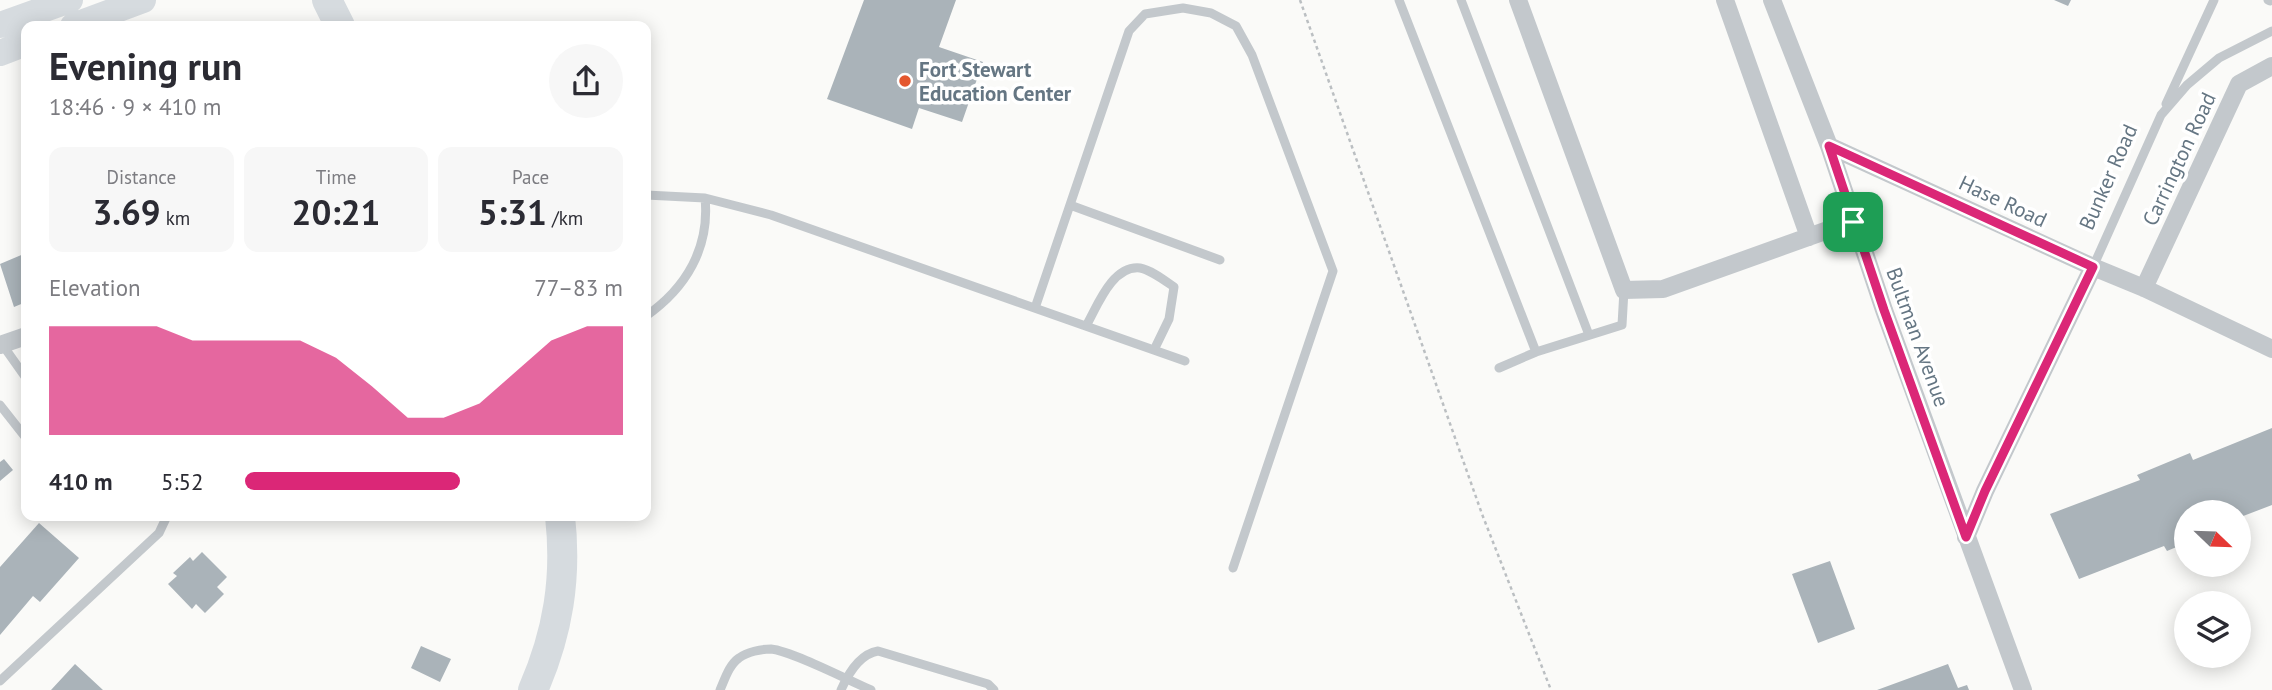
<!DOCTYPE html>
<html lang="en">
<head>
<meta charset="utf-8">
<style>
  :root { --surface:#fff; --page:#f7f7f7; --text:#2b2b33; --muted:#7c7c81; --accent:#db2777 }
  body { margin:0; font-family:"PT Sans",sans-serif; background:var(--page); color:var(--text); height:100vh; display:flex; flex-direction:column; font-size:26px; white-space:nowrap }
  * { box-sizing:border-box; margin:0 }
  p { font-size:23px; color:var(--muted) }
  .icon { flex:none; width:38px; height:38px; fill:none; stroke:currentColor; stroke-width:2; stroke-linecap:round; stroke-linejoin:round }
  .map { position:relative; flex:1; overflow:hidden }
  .sheet { position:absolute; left:21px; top:21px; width:630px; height:500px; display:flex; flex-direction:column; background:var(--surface); border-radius:14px; box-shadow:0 4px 18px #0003 }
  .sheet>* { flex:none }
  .needle { width:46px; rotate:113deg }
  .controls { position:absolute; left:2174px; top:500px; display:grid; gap:14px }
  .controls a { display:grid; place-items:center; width:77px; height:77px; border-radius:50%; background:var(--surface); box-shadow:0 4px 18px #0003; font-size:35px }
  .pin { position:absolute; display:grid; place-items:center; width:60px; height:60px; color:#fff; margin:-30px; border-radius:14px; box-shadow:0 4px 10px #0006 }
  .round { display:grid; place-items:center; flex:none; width:74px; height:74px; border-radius:37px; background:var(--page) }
  .summary { display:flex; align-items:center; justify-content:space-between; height:119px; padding:0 28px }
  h1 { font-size:38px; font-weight:800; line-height:52px }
  .figures { display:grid; grid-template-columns:repeat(3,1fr); gap:10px; height:119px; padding:7px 28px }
  .figures div { display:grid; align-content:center; border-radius:14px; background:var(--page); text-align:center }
  .figures b { font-size:35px; font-weight:800 }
  .figures small { font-size:19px; font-weight:400 }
  .figures p { font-size:19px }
  .chart { height:196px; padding:14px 28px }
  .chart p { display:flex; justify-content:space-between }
  .chart svg { width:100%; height:126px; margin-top:7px; fill:var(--accent); opacity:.7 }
  ul { padding:0 28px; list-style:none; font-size:23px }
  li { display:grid; grid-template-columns:112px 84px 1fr; align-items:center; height:52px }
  li i { height:18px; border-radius:9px; background:var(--accent) }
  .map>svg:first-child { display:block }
</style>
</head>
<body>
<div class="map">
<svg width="2272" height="690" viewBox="0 0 2272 690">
  <rect width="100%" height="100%" fill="#fafaf8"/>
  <path fill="#aab3b9" d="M864,0H956L939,47L983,62L962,122L919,108L912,129L827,99Z
    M2054,0H2071L2068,6Z
    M26,253V302L14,307L0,264Z
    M2272,428V505L2238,518V513H2186V543L2167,551L2164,546L2079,579L2050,514L2140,480L2137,475L2190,453L2193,460Z
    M4,459L13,470L0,481V462Z
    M39,523L79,558L40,602L33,596L0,635V567Z
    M202,552L227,577L217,587L224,594L205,613L196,604L192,609L168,584L177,576L173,573L190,557L193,561Z
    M1830,561L1855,629L1818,643L1792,574Z
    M421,646L451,659L440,682L411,668Z
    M75,664L103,690H51Z
    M1948,664L1958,688L1967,685L1969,690H1877Z"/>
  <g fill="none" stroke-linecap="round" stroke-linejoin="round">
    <path stroke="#bbbfc2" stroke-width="2.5" stroke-dasharray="3.5 3.5" stroke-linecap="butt" d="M1300,0L1482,514L1551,690"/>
    <path stroke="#c3c8cc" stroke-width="9" d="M1399,0L1536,352
      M1461,0L1589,335
      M2268,0L2270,1
      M2166,104L2214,0
      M646,195L705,198L771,215L1185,361
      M1070,205L1220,260
      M2093,267L2161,115L2187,85L2219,58L2272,31
      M1035,308L1129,31L1145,14L1183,8L1211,13L1236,26L1252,55L1333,271L1233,568
      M646,316C686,288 710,248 705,198
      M1086,326C1097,307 1112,265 1140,268C1151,270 1164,280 1174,287L1169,319L1154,350
      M2,344L26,378
      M1499,368L1536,352L1622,325L1624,290
      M0,405L26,438
      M0,681L159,533L167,516
      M720,690C725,679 729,665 739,658C747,652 761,649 771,649C792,651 848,680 871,690
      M841,690C848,674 860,654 878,651L988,684L994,690"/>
    <path stroke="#c3c8cc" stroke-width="18" d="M1518,0L1624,290L1663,289L1853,221
      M1725,0L1809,237
      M1772,0L1829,146L1884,310L2023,690
      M1829,146L2093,267L2144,288L2272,349
      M2144,288L2239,84L2272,66
      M0,345L26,336
      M1966,537L1985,491L2093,267"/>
    <path stroke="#d6dbdf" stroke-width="26" d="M0,25L70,0
      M73,26L143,0
      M0,53L26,43"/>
    <path stroke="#d6dbdf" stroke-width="30" d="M327,0L340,26
      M533,690C558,633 567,578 560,516"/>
  </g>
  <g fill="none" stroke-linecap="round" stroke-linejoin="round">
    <defs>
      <path id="route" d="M1829,146L2093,267L1985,491L1966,537L1884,310Z"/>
    </defs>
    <use href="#route" stroke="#fff" stroke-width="14"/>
    <use href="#route" stroke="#db2777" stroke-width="9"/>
  </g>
  <circle fill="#e4572e" stroke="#fff" stroke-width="2.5" cx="905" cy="81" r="7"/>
  <g text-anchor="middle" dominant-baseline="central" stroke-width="7" stroke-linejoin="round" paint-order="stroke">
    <g font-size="21" font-weight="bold" fill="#657683" stroke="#fff" text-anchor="start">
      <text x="919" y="69">Fort Stewart<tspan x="919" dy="24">Education Center</tspan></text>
    </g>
    <g font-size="21" fill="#657683" stroke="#fff">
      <text transform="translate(2179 159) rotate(-65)">Carrington Road</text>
      <text transform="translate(2108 177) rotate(-66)">Bunker Road</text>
      <text transform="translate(2003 201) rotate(25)">Hase Road</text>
      <text transform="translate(1918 337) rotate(70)">Bultman Avenue</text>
    </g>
  </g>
</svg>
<div class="controls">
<a><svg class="needle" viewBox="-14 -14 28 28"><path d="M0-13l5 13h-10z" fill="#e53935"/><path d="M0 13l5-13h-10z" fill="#7c7c81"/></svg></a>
<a><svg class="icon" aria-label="layers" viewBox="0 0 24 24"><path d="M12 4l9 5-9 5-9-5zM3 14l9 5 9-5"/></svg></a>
</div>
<div class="pin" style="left:1853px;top:222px;background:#1e9e55"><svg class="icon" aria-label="arrive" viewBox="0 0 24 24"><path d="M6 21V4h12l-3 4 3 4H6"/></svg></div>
<section class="sheet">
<div class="summary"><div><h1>Evening run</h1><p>18:46 · 9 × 410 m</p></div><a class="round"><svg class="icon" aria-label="share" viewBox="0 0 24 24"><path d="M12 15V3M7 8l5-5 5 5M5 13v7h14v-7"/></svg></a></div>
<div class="figures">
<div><p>Distance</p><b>3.69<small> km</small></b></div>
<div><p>Time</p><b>20:21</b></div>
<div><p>Pace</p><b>5:31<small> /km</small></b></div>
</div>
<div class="chart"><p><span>Elevation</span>77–83 m</p>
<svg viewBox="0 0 160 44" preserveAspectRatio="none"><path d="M0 44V6L10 6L20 6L30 6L40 11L50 11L60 11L70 11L80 17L90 27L100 38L110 38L120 33L130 22L140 11L150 6L160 6V44z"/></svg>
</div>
<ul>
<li><b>410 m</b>5:52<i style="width:57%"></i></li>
</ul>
</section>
</div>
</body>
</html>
